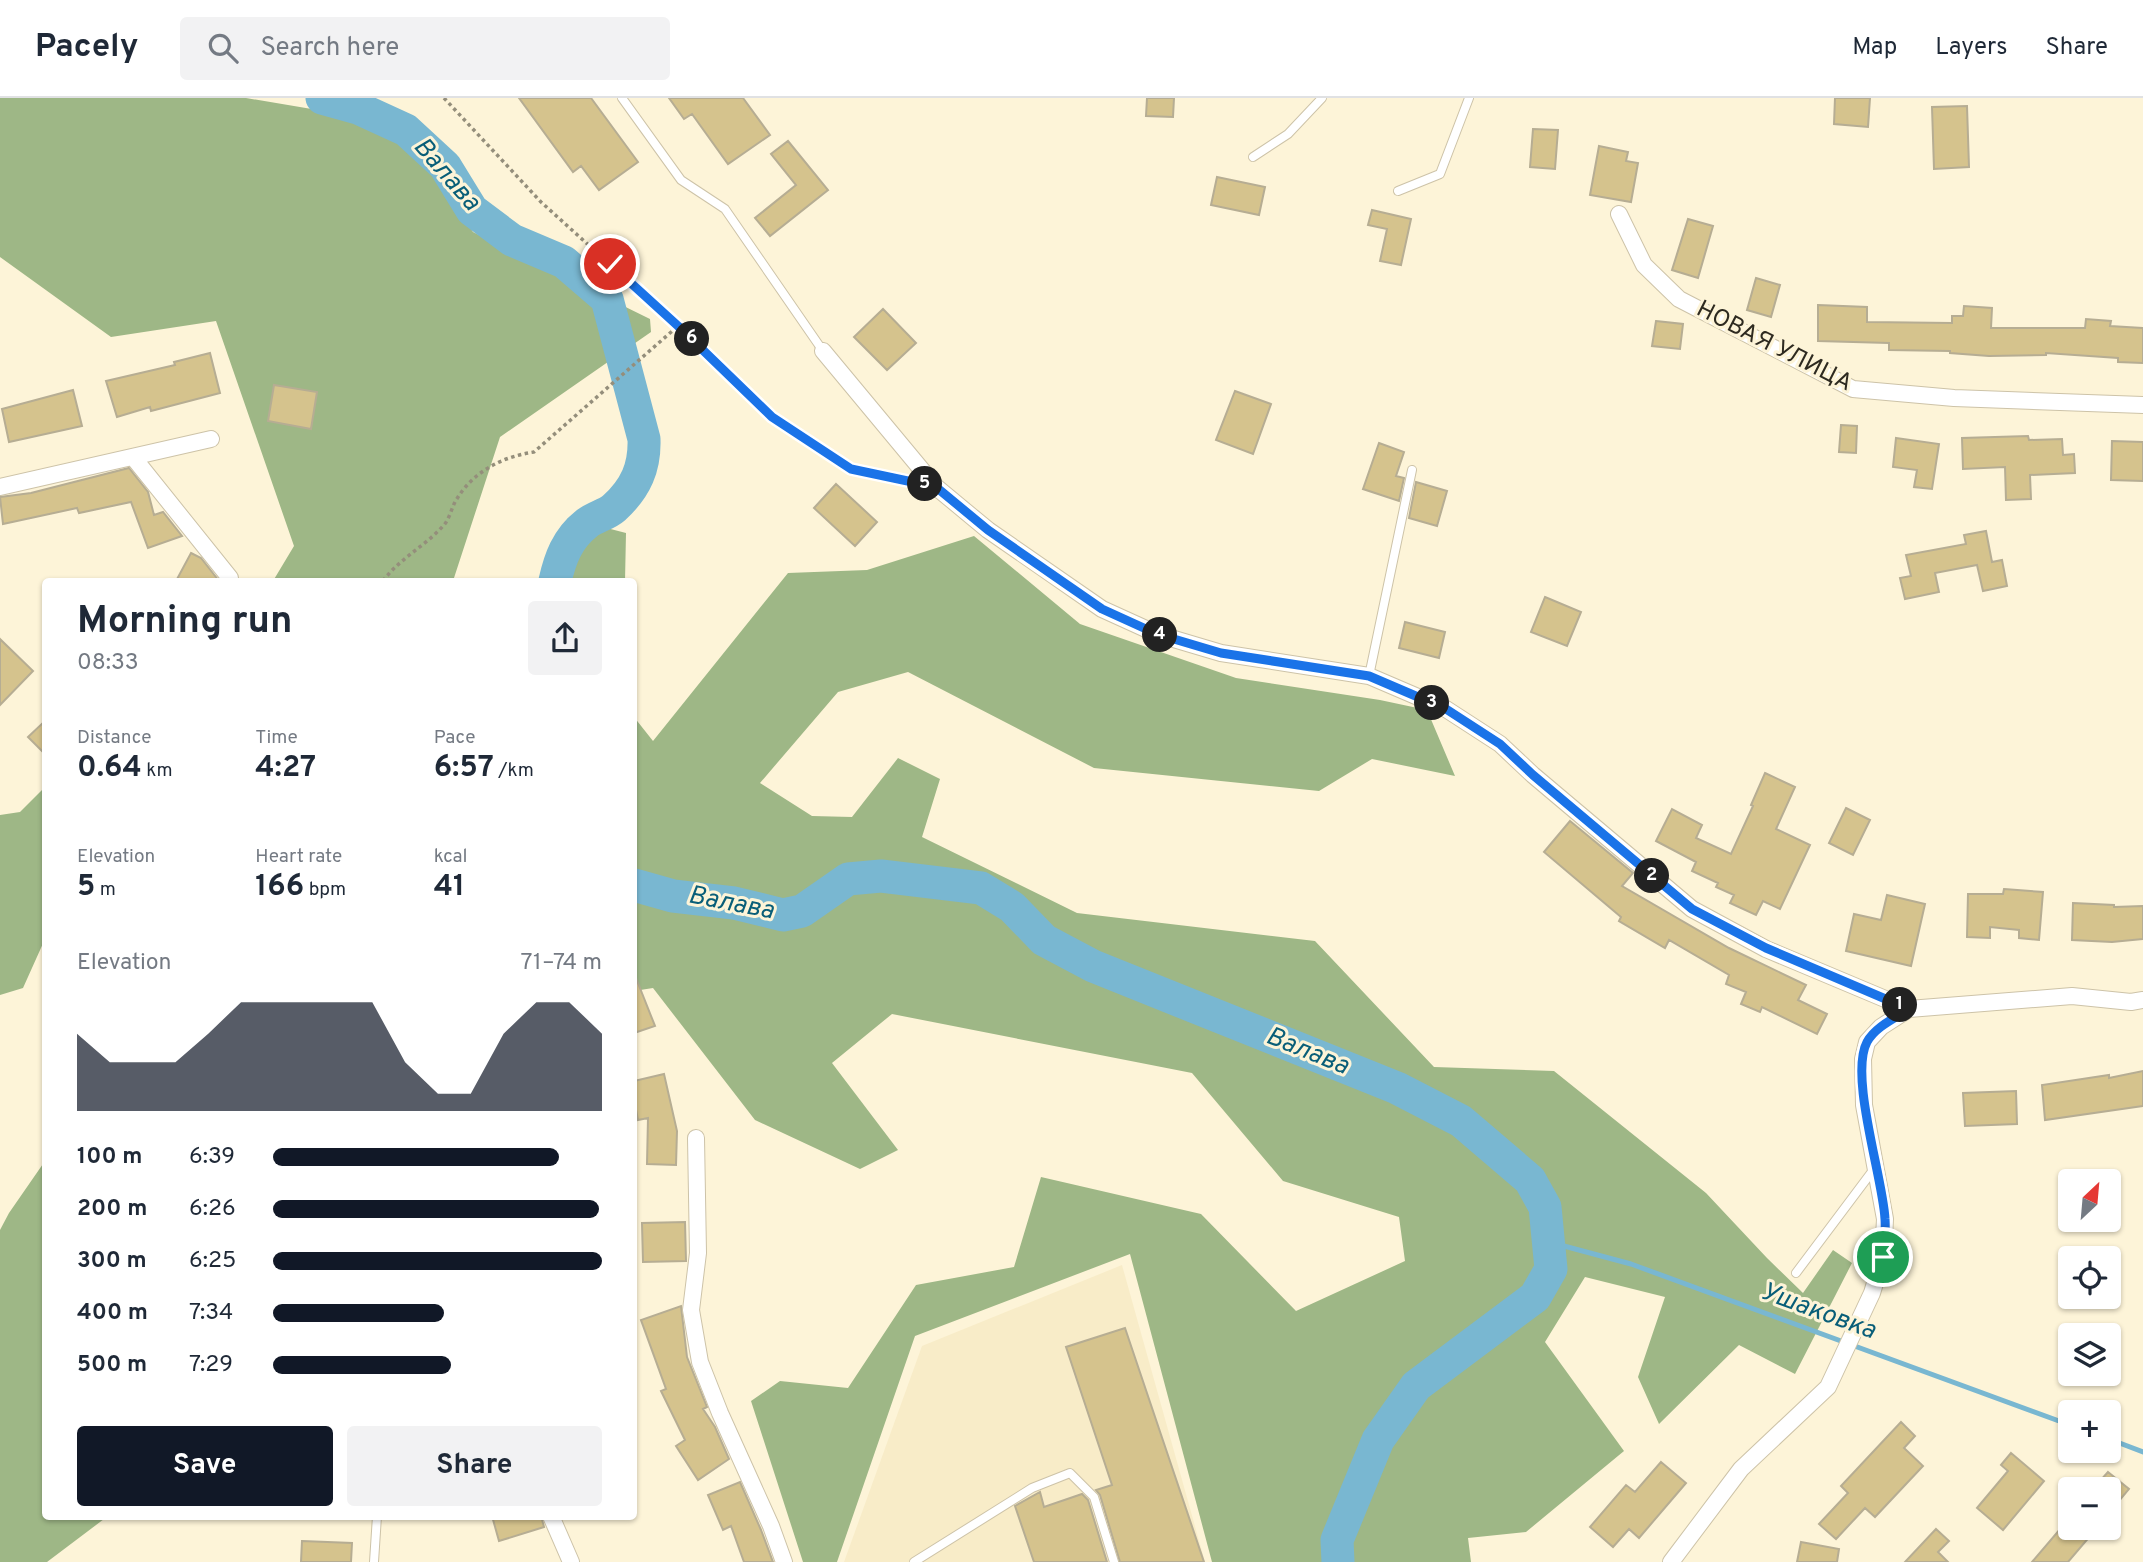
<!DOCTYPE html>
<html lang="en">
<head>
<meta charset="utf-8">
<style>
  :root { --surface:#fff; --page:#f2f2f3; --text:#1f2937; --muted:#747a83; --line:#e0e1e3; --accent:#111827 }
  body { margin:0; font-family:Overpass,sans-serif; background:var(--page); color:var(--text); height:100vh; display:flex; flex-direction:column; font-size:26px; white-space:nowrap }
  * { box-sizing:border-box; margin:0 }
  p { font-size:23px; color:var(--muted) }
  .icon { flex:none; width:38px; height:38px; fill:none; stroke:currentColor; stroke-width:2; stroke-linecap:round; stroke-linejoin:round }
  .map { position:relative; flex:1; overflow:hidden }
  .drawer { position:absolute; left:42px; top:480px; width:595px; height:942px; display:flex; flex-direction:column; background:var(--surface); border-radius:7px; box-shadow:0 2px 5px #0004 }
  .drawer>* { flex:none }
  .needle { width:46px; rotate:26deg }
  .controls { position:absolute; left:2058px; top:1071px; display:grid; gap:14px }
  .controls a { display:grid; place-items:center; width:63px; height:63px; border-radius:7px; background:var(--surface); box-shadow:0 2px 5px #0004; font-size:35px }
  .pin { position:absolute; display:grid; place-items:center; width:60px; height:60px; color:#fff; margin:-30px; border:4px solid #fff; border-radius:50%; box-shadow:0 2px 7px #0007 }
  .km { position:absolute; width:35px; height:35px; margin:-18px; border-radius:50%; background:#222; color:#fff; font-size:19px; line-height:35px; text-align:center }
  .round { display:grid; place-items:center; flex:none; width:74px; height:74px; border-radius:7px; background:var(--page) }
  .summary { display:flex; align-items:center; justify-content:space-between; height:119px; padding:0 35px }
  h1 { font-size:38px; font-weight:700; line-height:52px }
  .stats { display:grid; grid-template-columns:repeat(3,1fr); gap:10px; height:119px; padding:7px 35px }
  .stats div { display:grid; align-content:center }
  .stats b { font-size:30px; font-weight:700 }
  .stats small { font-size:19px; font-weight:400 }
  .stats p { font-size:19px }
  .chart { height:196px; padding:14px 35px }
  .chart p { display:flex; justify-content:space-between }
  .chart svg { width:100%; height:126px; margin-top:7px; fill:var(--accent); opacity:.7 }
  .cta { display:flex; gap:14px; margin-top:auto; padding:14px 35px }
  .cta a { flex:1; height:80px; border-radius:7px; background:var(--accent); color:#fff; font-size:28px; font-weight:700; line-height:80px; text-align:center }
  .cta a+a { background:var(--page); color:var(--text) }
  ul { padding:0 35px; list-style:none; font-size:23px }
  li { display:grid; grid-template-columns:112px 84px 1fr; align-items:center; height:52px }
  li i { height:18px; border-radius:9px; background:var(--accent) }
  header { display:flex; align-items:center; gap:42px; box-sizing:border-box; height:98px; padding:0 35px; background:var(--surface); border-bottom:2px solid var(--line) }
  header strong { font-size:33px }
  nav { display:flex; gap:38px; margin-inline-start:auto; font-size:24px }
  .search { width:490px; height:63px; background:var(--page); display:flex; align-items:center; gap:18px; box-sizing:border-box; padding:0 24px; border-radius:7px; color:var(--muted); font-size:26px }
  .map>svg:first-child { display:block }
</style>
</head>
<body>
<header>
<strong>Pacely</strong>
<div class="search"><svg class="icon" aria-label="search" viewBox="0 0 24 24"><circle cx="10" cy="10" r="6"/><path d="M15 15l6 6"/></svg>Search here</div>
<nav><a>Map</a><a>Layers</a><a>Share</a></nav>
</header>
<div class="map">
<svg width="2143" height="1464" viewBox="0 0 2143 1464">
  <rect width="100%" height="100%" fill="#fdf4d8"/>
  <path fill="#f8ecc8" d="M1122,1167L1205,1464H844L922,1248Z"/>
  <path fill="#9eb786" d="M0,0H246L359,19L424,61L473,134L650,221L651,234L500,339L453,483H273L294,448L216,223L111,239L0,159Z
    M568,420L626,435L625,483H544Z
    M974,438L1080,526L1236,580L1380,602L1427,612L1455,678L1372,661L1319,693L1094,670L908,574L838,594L760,685L812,718L852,719L898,660L940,681L922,739L1077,815L1315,843L1434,969L1554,973L1706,1095L1767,1160L1803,1195L1833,1152L1852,1165L1795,1276L1739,1247L1659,1326L1638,1279L1665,1199L1585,1179L1545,1244L1624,1353L1526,1434L1468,1440L1471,1464H1212L1130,1156L915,1238L837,1464H803L751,1303L780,1283L848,1290L916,1187L1014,1169L1041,1079L1201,1116L1296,1213L1405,1163L1399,1119L1283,1083L1192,975L892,916L832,965L898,1052L860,1071L755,1022L653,890L634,893V619L653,643L788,475L867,472Z
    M45,689V841L23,890L0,897V717L20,714Z
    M45,1063L46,1418H108L47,1464H0V1132L9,1115Z"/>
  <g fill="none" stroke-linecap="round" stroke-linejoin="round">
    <path stroke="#79b7d1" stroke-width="5" d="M1549,1144L1631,1166L2070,1327
      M2109,1341L2143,1354"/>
    <path stroke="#79b7d1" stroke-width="33" d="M322,0L358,10L406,32L445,68L472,112L512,142L564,164L607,201L644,341C645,369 636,390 614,410C606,417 594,419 586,426C567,441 560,461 555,483
      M634,787L673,798L734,805L783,817L802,813L848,781L881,778L981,790L1012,809L1044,842L1093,868L1397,990L1461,1023L1530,1082L1545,1109L1551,1171L1535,1199L1416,1288L1378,1342L1337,1442L1338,1464"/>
  </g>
  <path fill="#d5c38d" stroke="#b6ad93" stroke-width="2" d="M519,0H591L638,64L599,92L581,68L573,74Z
    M669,0H743L770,37L728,66L692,16L684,21Z
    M1147,0H1174L1173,19L1146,18Z
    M1835,0H1870L1868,29L1834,26Z
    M1967,8L1969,69L1934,71L1932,9Z
    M1533,31L1558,32L1555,71L1530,69Z
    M788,43L828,92L770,138L755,120L796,87L771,56Z
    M1599,48L1628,54L1626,63L1638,65L1631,104L1590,97Z
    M1217,79L1265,89L1259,117L1211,107Z
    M1372,112L1411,121L1401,167L1380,163L1387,131L1368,127Z
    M1688,121L1713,128L1698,180L1672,172Z
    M1756,180L1780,187L1771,219L1747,212Z
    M1818,207L1867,209V224L1952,225V218H1963L1964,208L1992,210L1991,230H2085L2086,221L2111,223L2110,228L2143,230V265L2118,264V260L2046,255V257L1989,258L1950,255V253L1889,252V245L1818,243Z
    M883,211L916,245L887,272L854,239Z
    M1656,223L1683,226L1680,251L1652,248Z
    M210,255L220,295L151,313L150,309L117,319L106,283L175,267L174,264Z
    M274,287L317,294L311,331L268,323Z
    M73,292L82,328L9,344L2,311Z
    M1235,293L1271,306L1253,356L1216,342Z
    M1841,327L1857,328L1856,355L1839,354Z
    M2028,338L2029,342L2062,341L2063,357L2074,356L2075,375L2030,377L2031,401L2006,402L2005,369L1963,371L1962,340Z
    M1896,340L1939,346L1932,391L1914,389L1917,372L1893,369Z
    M2112,343L2143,344V383L2111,382Z
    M1379,345L1404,354L1396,378L1404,380L1399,403L1363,391Z
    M129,370L148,394L154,417L163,414L182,438L148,450L131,404L79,415L77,410L3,426L0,399L31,395Z
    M1416,384L1447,393L1437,428L1409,420Z
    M836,386L877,424L855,448L814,410Z
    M1986,433L1992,464L2002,462L2007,488L1983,493L1977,467L1935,475L1939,494L1905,501L1900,480L1911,478L1906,457L1966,446L1964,437Z
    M191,455L201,460L219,483H176Z
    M1545,499L1581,514L1567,548L1531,534Z
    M1405,524L1445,534L1439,560L1399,550Z
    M0,541L33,573L0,607Z
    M46,622V657L28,639Z
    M1765,675L1795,689L1776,731L1810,747L1780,811L1763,803L1756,817L1730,805L1734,797L1716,789L1718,785L1692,773L1696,764L1656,743L1672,711L1702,727L1696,740L1731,756L1753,708L1751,707Z
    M1846,710L1870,722L1853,757L1829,745Z
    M1570,723L1633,775L1622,788L1729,850L1806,887L1798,902L1827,916L1817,936L1762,909L1760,914L1741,906L1746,894L1726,886L1729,877L1669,842L1665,850L1619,823L1621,819L1544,754Z
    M2004,791L2043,794L2039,842L2019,840V832L1990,829V840L1967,839L1968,796H2003Z
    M1887,797L1925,806L1911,868L1846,853L1854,816L1881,822Z
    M2073,805L2114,807V809L2143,808V841L2112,844L2072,842Z
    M634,875L655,928L634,935Z
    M2143,973V1008L2045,1022L2042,987L2109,977V980Z
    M664,976L677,1033L676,1067L647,1066L648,1020L638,1022L634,1001V983Z
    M2016,993L2017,1026L1965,1028L1963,995Z
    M685,1124L686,1163L643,1164L642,1125Z
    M681,1208L687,1259L707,1309L703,1311L715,1329L729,1361L698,1382L676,1348L685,1342L661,1293L666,1291L641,1222Z
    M1125,1230L1204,1464H1120L1100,1397L1096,1392L1112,1387L1066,1249Z
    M1901,1324L1915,1338L1904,1350L1923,1368L1875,1419L1865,1410L1836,1441L1819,1426L1848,1395L1841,1388Z
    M2011,1355L2044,1383L2003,1432L1977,1410L2008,1373L2001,1367Z
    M1661,1364L1686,1385L1639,1440L1629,1431L1613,1449L1590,1429L1626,1387L1635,1394Z
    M2108,1374L2129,1391L2109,1415V1391H2093Z
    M740,1384L761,1432L773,1464H744L731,1428L723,1432L708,1397Z
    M1040,1394L1044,1409L1082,1396L1088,1402L1107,1464H1034L1015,1408Z
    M492,1418H541L544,1429L499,1443Z
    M2061,1430H2097L2068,1464H2032Z
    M1936,1431L1949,1443L1938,1454L1948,1464H1905Z
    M302,1443L352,1445L351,1464H301Z
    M1801,1444L1839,1451L1837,1464H1797Z"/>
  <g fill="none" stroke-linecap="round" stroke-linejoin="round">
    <defs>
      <path id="lane" d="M622,0L681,82L725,111L823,253
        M1253,59L1288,36L1322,0
        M1398,93L1440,76L1469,0
        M1369,578L1412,372
        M1796,1175L1874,1071
        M374,1464L377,1418
        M914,1464L1032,1390L1070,1375L1094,1399L1114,1464"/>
      <path id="street" d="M1619,116L1644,167L1679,201L1853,291L1954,300L2143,307
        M823,253L936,389L988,432L1102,511L1157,536L1221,555L1369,578L1446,611L1500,646L1533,677L1692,811L1766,851L1909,911L2072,898L2131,904L2143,902
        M133,359L230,480
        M0,389L211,341
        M696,1040L698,1155L691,1212L700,1264L720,1315L771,1428L784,1464
        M551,1418L571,1464
        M1671,1464L1741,1371L1828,1289L1872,1195L1883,1159L1885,1121L1864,1007L1863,961L1867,944L1881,929L1909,911"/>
    </defs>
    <use href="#lane" stroke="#cdc3a8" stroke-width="10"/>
    <use href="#street" stroke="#cdc3a8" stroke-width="18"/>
    <path stroke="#948e7b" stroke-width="3.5" stroke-dasharray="3.5 3.5" stroke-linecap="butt" d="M444,0L541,104L678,228L772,319L851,371L908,383
      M383,483C400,460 424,449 443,428C449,422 451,412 455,404C472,374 501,359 534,354L678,228"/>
    <use href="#lane" stroke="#fff" stroke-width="8"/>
    <use href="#street" stroke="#fff" stroke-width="16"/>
  </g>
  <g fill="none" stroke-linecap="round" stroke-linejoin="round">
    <defs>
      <path id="route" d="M610,166L678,228L772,319L851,371L936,389L988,432L1102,511L1157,536L1221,555L1369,578L1446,611L1500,646L1533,677L1692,811L1766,850L1909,911C1895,920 1875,929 1867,944C1849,978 1883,1080 1885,1121C1886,1134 1884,1147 1883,1159"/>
    </defs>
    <use href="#route" stroke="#fff" stroke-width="14"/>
    <use href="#route" stroke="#1a73e8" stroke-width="9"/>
  </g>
  <g text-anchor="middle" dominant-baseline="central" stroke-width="6" stroke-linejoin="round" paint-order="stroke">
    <g font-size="24" fill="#2e2a20" stroke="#fdf4d8">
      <text transform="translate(1774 249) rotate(27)">НОВАЯ УЛИЦА</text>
    </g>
    <g font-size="26" font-style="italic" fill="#095e78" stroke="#fdf4d8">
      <text transform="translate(446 77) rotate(49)">Валава</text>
      <text transform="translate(731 806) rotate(11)">Валава</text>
      <text transform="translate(1307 954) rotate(22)">Валава</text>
      <text transform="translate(1818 1214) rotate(20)">Ушаковка</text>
    </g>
  </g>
</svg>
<div class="controls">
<a><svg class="needle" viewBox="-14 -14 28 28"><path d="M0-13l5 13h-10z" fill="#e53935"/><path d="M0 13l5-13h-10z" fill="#747a83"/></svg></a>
<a><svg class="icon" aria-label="locate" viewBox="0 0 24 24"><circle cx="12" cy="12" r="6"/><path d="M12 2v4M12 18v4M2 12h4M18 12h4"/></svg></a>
<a><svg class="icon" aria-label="layers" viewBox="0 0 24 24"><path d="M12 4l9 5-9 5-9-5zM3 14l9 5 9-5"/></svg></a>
<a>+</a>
<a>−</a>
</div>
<div class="pin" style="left:1883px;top:1159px;background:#1e9e55"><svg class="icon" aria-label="arrive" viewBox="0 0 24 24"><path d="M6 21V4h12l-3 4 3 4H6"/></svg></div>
<div class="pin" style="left:610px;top:166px;background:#d93025"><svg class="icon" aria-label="check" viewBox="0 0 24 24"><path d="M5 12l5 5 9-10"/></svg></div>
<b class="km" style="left:1900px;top:907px">1</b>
<b class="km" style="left:1652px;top:778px">2</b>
<b class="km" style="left:1432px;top:605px">3</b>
<b class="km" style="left:1160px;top:537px">4</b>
<b class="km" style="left:925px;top:386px">5</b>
<b class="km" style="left:692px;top:241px">6</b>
<section class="drawer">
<div class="summary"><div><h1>Morning run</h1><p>08:33</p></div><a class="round"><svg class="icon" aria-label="share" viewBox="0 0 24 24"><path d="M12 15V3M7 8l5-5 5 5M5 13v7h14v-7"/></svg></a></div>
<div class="stats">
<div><p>Distance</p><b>0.64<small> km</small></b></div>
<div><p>Time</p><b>4:27</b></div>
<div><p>Pace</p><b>6:57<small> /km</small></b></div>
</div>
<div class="stats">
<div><p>Elevation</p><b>5<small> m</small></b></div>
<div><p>Heart rate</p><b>166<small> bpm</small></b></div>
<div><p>kcal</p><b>41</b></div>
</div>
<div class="chart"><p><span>Elevation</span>71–74 m</p>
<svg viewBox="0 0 160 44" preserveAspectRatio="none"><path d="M0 44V17L10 27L20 27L30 27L40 17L50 6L60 6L70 6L80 6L90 6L100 27L110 38L120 38L130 17L140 6L150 6L160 17V44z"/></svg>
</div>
<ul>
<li><b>100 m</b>6:39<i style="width:87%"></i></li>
<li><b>200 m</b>6:26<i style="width:99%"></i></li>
<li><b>300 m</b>6:25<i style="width:100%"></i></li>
<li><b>400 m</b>7:34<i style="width:52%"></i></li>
<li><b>500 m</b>7:29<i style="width:54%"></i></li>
</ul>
<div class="cta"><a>Save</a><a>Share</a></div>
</section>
</div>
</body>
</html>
